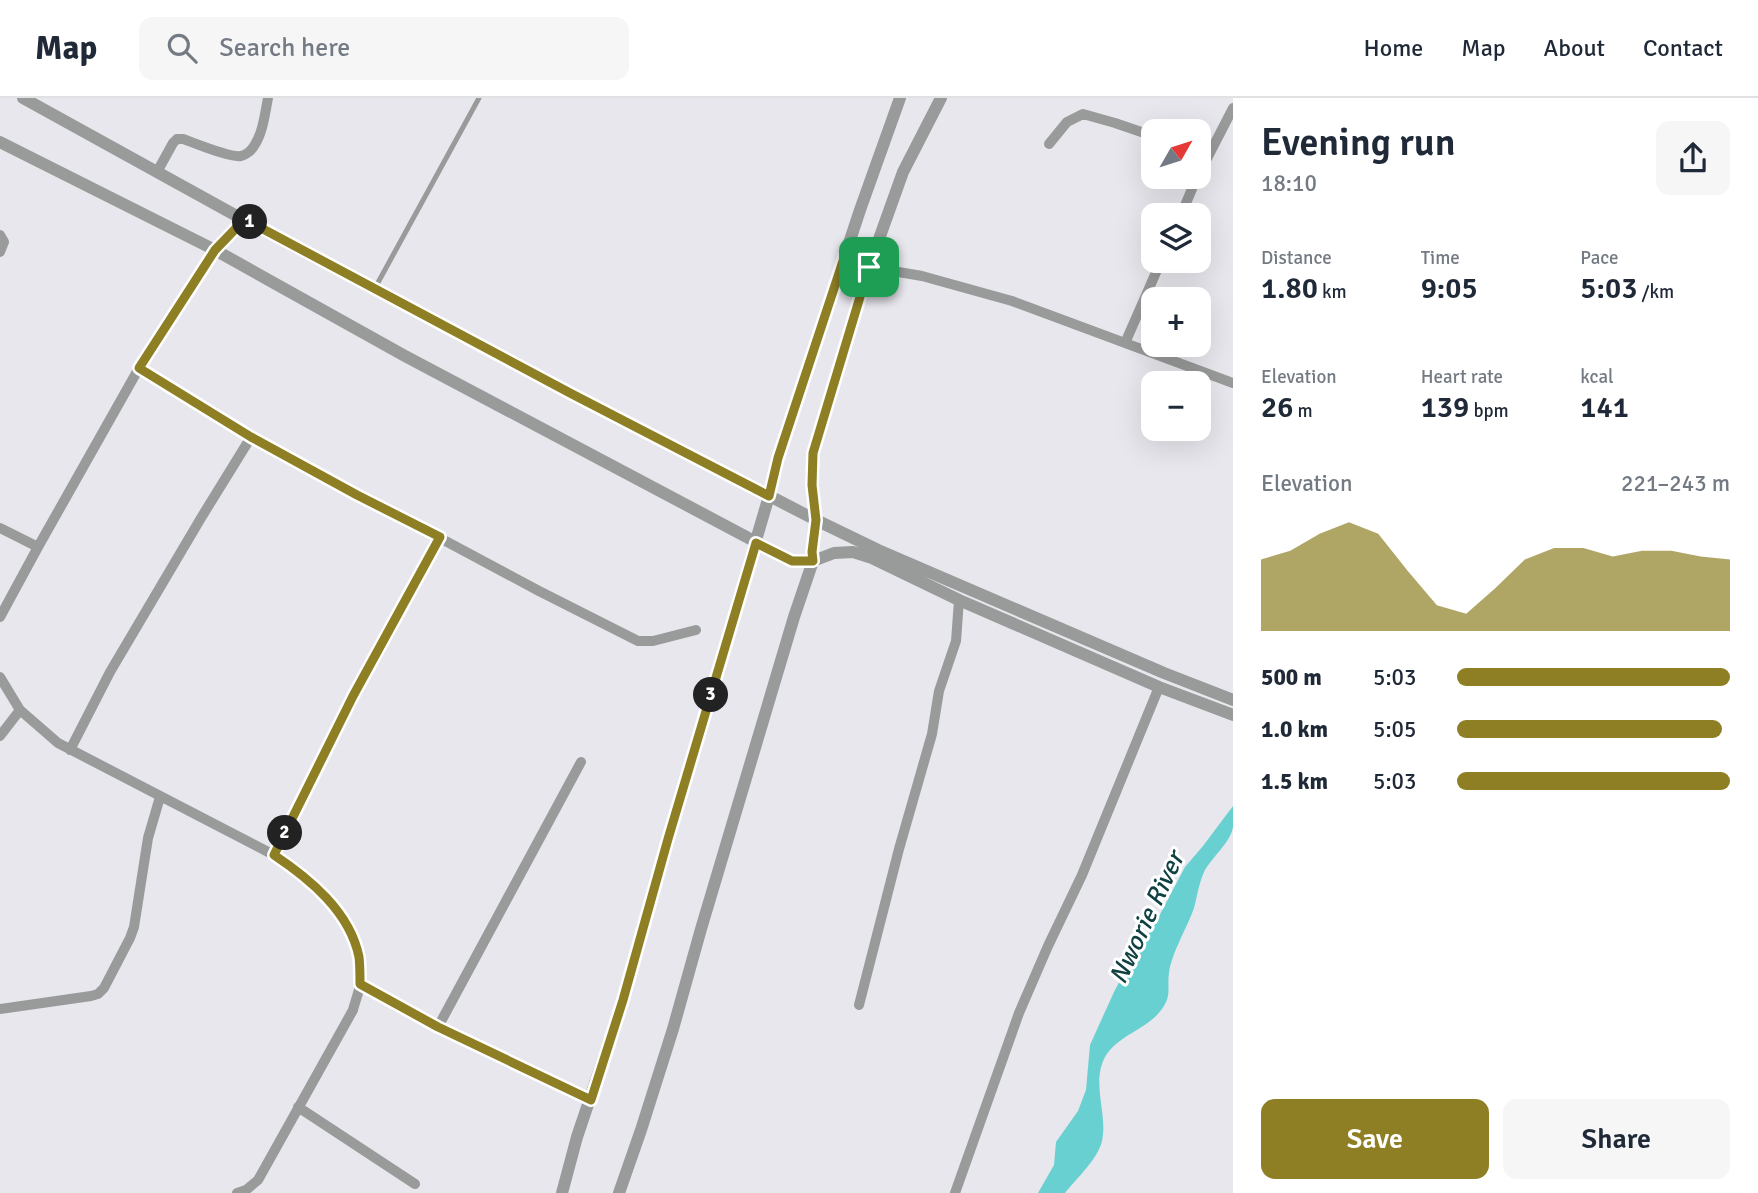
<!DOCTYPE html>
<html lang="en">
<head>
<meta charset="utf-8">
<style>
  :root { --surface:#fff; --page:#f6f6f7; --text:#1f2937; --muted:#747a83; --line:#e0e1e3; --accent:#8e7f25 }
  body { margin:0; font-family:Signika,sans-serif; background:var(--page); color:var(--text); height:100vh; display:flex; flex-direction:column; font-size:26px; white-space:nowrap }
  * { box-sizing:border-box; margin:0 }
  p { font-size:23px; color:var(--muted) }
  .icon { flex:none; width:38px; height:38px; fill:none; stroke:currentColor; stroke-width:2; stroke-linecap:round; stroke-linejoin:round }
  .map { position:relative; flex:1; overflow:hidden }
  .details { display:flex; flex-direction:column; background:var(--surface); width:525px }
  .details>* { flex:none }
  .needle { width:46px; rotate:51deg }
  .tools { position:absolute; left:1141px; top:21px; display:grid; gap:14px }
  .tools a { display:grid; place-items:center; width:70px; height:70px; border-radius:14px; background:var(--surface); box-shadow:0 7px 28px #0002; font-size:35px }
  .pin { position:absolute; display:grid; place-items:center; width:60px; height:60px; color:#fff; margin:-30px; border-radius:14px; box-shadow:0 4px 10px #0006 }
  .km { position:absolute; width:35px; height:35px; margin:-18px; border-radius:50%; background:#222; color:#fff; font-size:19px; line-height:35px; text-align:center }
  .round { display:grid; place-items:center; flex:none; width:74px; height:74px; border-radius:14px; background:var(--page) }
  .overview { display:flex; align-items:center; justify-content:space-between; height:119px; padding:0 28px }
  h1 { font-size:38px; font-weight:600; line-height:52px }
  .figures { display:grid; grid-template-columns:repeat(3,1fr); gap:10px; height:119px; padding:7px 28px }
  .figures div { display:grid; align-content:center }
  .figures b { font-size:30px; font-weight:600 }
  .figures small { font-size:19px; font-weight:400 }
  .figures p { font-size:19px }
  .chart { height:196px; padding:14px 28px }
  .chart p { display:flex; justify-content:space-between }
  .chart svg { width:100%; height:126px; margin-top:7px; fill:var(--accent); opacity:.7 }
  .action { display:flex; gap:14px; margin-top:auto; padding:14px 28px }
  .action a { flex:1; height:80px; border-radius:14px; background:var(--accent); color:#fff; font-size:28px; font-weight:600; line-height:80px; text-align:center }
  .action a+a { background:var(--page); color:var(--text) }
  ul { padding:0 28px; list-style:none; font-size:23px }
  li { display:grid; grid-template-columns:112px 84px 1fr; align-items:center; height:52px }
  li i { height:18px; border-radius:9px; background:var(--accent) }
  header { display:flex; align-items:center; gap:42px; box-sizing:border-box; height:98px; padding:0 35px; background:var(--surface); border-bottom:2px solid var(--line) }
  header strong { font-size:33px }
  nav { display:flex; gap:38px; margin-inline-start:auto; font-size:24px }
  .search { width:490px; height:63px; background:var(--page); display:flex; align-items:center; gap:18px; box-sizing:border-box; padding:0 24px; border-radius:14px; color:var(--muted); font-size:26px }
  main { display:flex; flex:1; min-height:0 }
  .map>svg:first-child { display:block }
</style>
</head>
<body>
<header>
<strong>Map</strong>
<div class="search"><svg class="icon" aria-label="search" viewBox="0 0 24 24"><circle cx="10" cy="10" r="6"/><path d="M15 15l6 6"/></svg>Search here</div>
<nav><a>Home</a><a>Map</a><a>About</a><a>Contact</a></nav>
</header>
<main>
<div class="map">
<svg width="1233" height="1095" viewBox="0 0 1233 1095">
  <rect width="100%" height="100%" fill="#e7e7ed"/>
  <path fill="#68d0d0" d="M1233,708C1233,715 1233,723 1233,729C1231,744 1211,760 1204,774C1199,785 1197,799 1194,810C1187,830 1171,856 1169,875C1167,887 1171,895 1165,906C1152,931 1119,935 1105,959C1091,985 1108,1017 1102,1043C1098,1061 1076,1081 1065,1095H1038L1054,1067L1056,1044L1078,1013L1086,992L1090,947L1114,894L1125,873L1139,852L1156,824L1185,769L1203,748Z"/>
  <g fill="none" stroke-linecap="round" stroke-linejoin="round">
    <path stroke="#989b9a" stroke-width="5" d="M375,190L479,0"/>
    <path stroke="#989b9a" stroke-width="10" d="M1049,46L1067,24L1083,16L1115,25L1153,38
      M157,74L173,45L177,41H183C195,45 230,60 241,58C246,57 252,52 254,48C263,35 265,15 268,0
      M1199,76L1233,10
      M1181,117L1197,79
      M0,137L4,144L0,154
      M845,157L869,169L922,178L1012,203L1233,285
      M1125,245L1161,163
      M139,270L251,339L539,493L638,543H653L696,532
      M0,430L38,449
      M0,519L38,449L139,270L215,152L244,122
      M0,579L20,612L58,645L274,757C316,785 366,829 360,886C359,894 355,904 353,912L258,1082L246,1092L237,1095
      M0,638L20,612
      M70,652L110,574L201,420L251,339
      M274,757L353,598L440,439
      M360,886L438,929L591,1002
      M859,907L899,751L932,636L939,593L956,543L959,502
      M0,911L91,898L98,896L104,890L130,840L134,829L148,740L160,699
      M438,929L581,664
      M298,1009L415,1086
      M955,1095L1019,915L1048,848L1082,777L1159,589"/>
    <path stroke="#989b9a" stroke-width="12" d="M23,0L244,122L570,295L816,422L878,452L1164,575L1233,602
      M0,44L215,152L405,258L792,463H813L834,455L853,454L872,460L959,502L1159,589L1233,617
      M562,1095L577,1039L623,902L668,741L769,398L778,360L860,112L900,0
      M619,1095L641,1032L673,931L701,831L794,519L813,463L812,454L816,422L812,387L813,355L869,169L903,74L941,0"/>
  </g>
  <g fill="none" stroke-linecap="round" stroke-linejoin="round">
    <defs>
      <path id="route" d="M244,122L263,131L570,295L769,398L778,360L845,157L869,169L813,355L812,387L816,422L812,454L813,463H792L756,445L668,741L623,902L591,1002L438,929L360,886C360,877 360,867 359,859C350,814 310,781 274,757L353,598L440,439L357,397L251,339L139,270L215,152Z"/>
    </defs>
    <use href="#route" stroke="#fff" stroke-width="14"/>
    <use href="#route" stroke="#8e7f25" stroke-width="9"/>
  </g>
  <g text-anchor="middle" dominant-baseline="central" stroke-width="6" stroke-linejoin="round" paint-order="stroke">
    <g font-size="26" font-style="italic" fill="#104142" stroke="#fff">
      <text transform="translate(1147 820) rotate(-65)">Nworie River</text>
    </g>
  </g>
</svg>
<div class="tools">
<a><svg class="needle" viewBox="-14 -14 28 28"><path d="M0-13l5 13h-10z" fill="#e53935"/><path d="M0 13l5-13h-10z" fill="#747a83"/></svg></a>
<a><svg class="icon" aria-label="layers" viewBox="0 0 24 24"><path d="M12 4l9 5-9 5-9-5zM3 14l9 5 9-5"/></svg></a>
<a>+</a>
<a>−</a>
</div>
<div class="pin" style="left:869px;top:169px;background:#1e9e55"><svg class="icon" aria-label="arrive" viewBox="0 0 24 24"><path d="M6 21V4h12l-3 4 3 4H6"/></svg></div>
<b class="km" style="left:250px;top:124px">1</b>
<b class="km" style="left:285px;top:735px">2</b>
<b class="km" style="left:711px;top:597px">3</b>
</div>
<section class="details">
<div class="overview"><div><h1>Evening run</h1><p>18:10</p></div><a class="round"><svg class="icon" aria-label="share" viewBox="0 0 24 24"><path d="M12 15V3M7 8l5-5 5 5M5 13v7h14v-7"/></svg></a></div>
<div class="figures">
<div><p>Distance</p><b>1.80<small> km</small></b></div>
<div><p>Time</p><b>9:05</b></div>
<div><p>Pace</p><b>5:03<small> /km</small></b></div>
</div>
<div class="figures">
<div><p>Elevation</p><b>26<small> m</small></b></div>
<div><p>Heart rate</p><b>139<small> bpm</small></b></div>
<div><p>kcal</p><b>141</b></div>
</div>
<div class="chart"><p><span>Elevation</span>221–243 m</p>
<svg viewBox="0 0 160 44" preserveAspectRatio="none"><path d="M0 44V19L10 16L20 10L30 6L40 10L50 23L60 35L70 38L80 29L90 19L100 15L110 15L120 18L130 16L140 16L150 18L160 19V44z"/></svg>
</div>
<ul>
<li><b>500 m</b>5:03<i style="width:100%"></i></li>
<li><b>1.0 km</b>5:05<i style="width:97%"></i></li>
<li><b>1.5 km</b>5:03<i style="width:100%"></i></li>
</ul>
<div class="action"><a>Save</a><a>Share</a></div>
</section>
</main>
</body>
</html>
